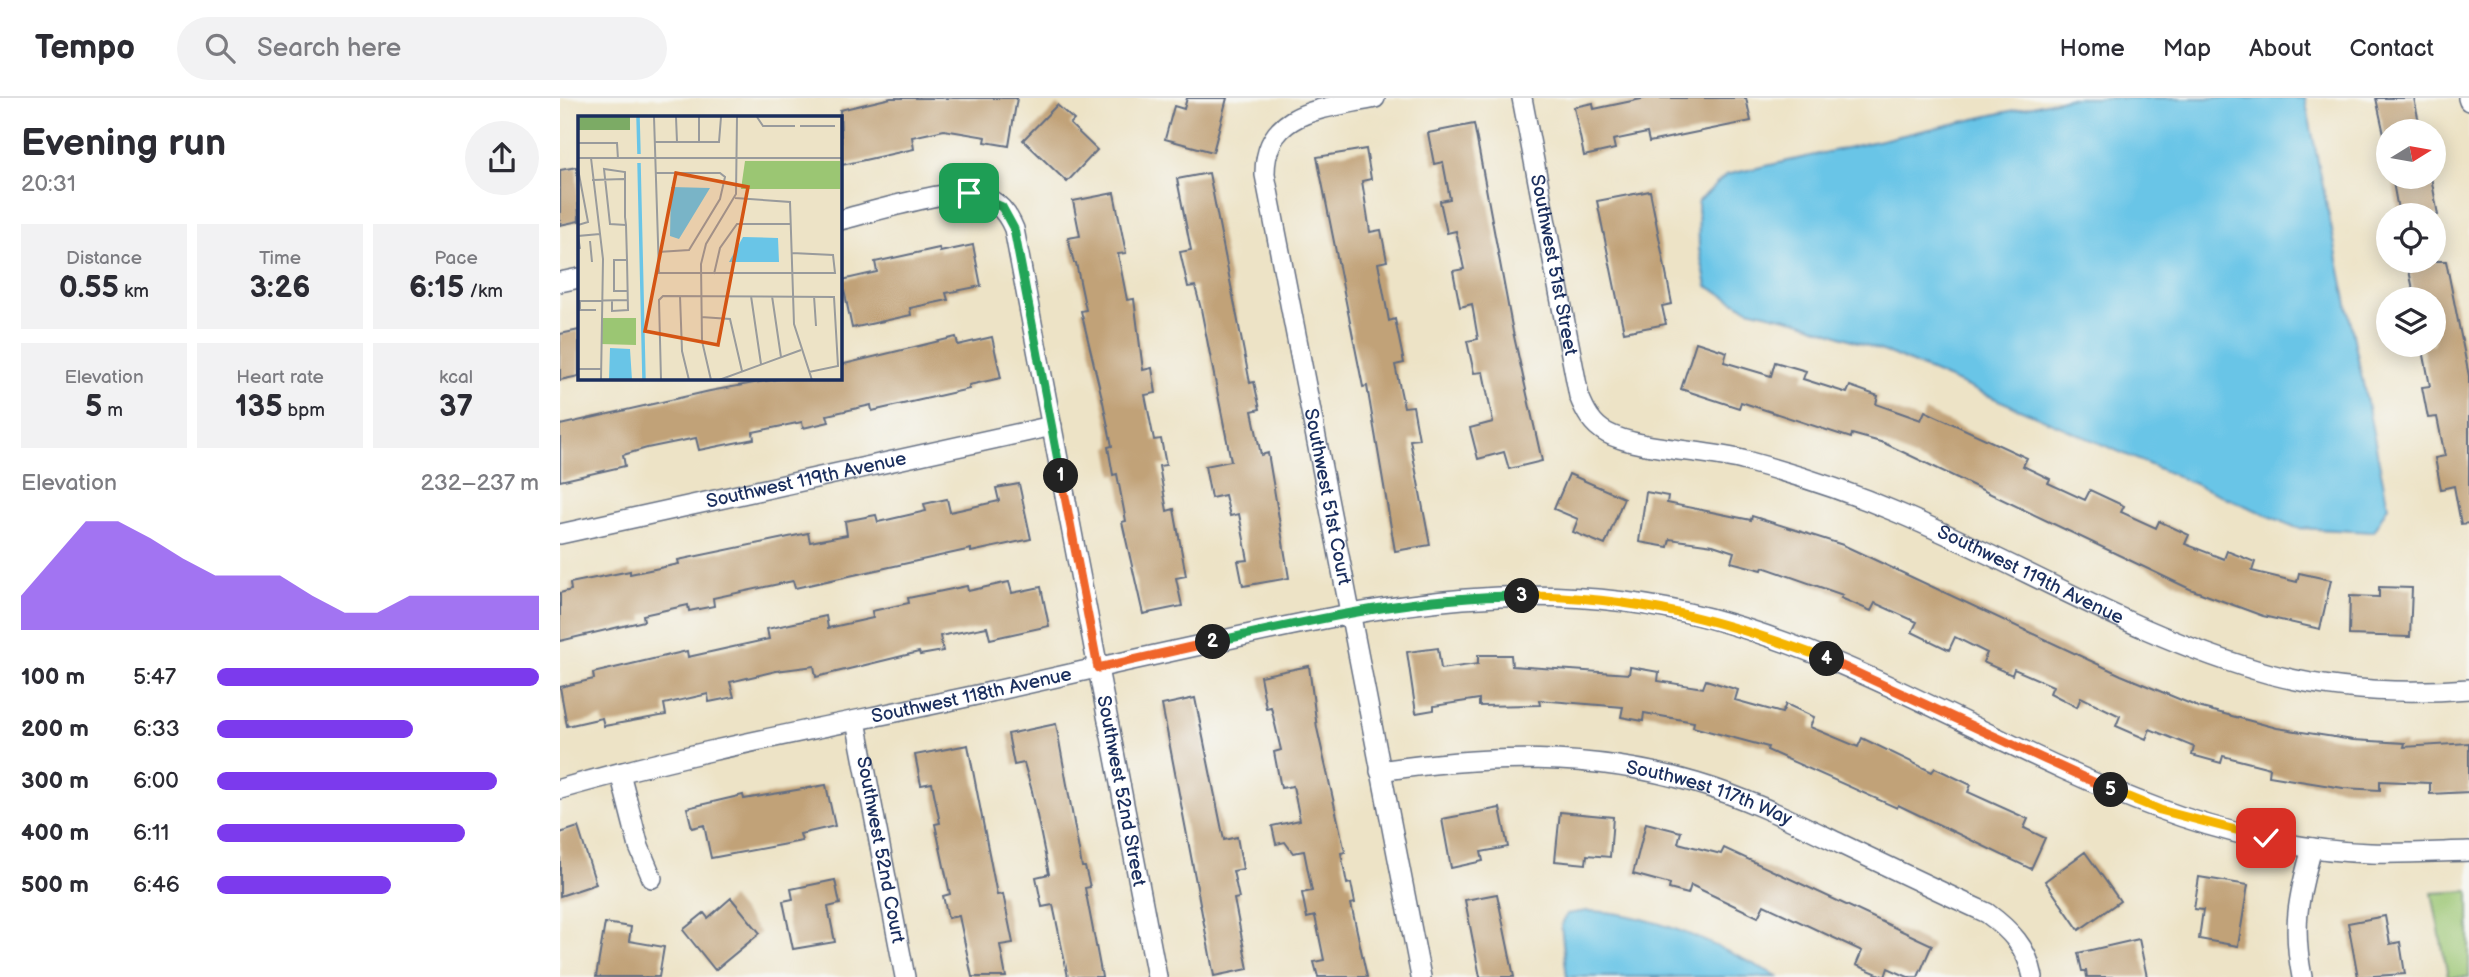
<!DOCTYPE html>
<html lang="en">
<head>
<meta charset="utf-8">
<style>
  :root { --surface:#fff; --page:#f2f2f3; --text:#2b2b33; --muted:#7c7c81; --line:#e1e1e2; --accent:#7c3aed }
  body { margin:0; font-family:"Balsamiq Sans",sans-serif; background:var(--page); color:var(--text); height:100vh; display:flex; flex-direction:column; font-size:26px; white-space:nowrap }
  * { box-sizing:border-box; margin:0 }
  p { font-size:23px; color:var(--muted) }
  .icon { flex:none; width:38px; height:38px; fill:none; stroke:currentColor; stroke-width:2; stroke-linecap:round; stroke-linejoin:round }
  .map { position:relative; flex:1; overflow:hidden }
  .panel { display:flex; flex-direction:column; background:var(--surface); width:560px }
  .panel>* { flex:none }
  .needle { width:46px; rotate:79deg }
  .fabs { position:absolute; left:1816px; top:21px; display:grid; gap:14px }
  .fabs a { display:grid; place-items:center; width:70px; height:70px; border-radius:50%; background:var(--surface); box-shadow:0 4px 18px #0003; font-size:35px }
  .pin { position:absolute; display:grid; place-items:center; width:60px; height:60px; color:#fff; margin:-30px; border-radius:14px; box-shadow:0 4px 10px #0006 }
  .km { position:absolute; width:35px; height:35px; margin:-18px; border-radius:50%; background:#222; color:#fff; font-size:19px; line-height:35px; text-align:center }
  .round { display:grid; place-items:center; flex:none; width:74px; height:74px; border-radius:37px; background:var(--page) }
  .summary { display:flex; align-items:center; justify-content:space-between; height:119px; padding:0 21px }
  h1 { font-size:38px; font-weight:700; line-height:52px }
  .stats { display:grid; grid-template-columns:repeat(3,1fr); gap:10px; height:119px; padding:7px 21px }
  .stats div { display:grid; align-content:center; border-radius:0px; background:var(--page); text-align:center }
  .stats b { font-size:30px; font-weight:700 }
  .stats small { font-size:19px; font-weight:400 }
  .stats p { font-size:19px }
  .chart { height:196px; padding:14px 21px }
  .chart p { display:flex; justify-content:space-between }
  .chart svg { width:100%; height:126px; margin-top:7px; fill:var(--accent); opacity:.7 }
  ul { padding:0 21px; list-style:none; font-size:23px }
  li { display:grid; grid-template-columns:112px 84px 1fr; align-items:center; height:52px }
  li i { height:18px; border-radius:9px; background:var(--accent) }
  header { display:flex; align-items:center; gap:42px; box-sizing:border-box; height:98px; padding:0 35px; background:var(--surface); border-bottom:2px solid var(--line) }
  header strong { font-size:33px }
  nav { display:flex; gap:38px; margin-inline-start:auto; font-size:24px }
  .search { width:490px; height:63px; background:var(--page); display:flex; align-items:center; gap:18px; box-sizing:border-box; padding:0 24px; border-radius:38px; color:var(--muted); font-size:26px }
  main { display:flex; flex:1; min-height:0 }
  .map>svg:first-child { display:block }
</style>
</head>
<body>
<header>
<strong>Tempo</strong>
<div class="search"><svg class="icon" aria-label="search" viewBox="0 0 24 24"><circle cx="10" cy="10" r="6"/><path d="M15 15l6 6"/></svg>Search here</div>
<nav><a>Home</a><a>Map</a><a>About</a><a>Contact</a></nav>
</header>
<main>
<section class="panel">
<div class="summary"><div><h1>Evening run</h1><p>20:31</p></div><a class="round"><svg class="icon" aria-label="share" viewBox="0 0 24 24"><path d="M12 15V3M7 8l5-5 5 5M5 13v7h14v-7"/></svg></a></div>
<div class="stats">
<div><p>Distance</p><b>0.55<small> km</small></b></div>
<div><p>Time</p><b>3:26</b></div>
<div><p>Pace</p><b>6:15<small> /km</small></b></div>
</div>
<div class="stats">
<div><p>Elevation</p><b>5<small> m</small></b></div>
<div><p>Heart rate</p><b>135<small> bpm</small></b></div>
<div><p>kcal</p><b>37</b></div>
</div>
<div class="chart"><p><span>Elevation</span>232–237 m</p>
<svg viewBox="0 0 160 44" preserveAspectRatio="none"><path d="M0 44V32L10 19L20 6L30 6L40 12L50 19L60 25L70 25L80 25L90 32L100 38L110 38L120 32L130 32L140 32L150 32L160 32V44z"/></svg>
</div>
<ul>
<li><b>100 m</b>5:47<i style="width:100%"></i></li>
<li><b>200 m</b>6:33<i style="width:61%"></i></li>
<li><b>300 m</b>6:00<i style="width:87%"></i></li>
<li><b>400 m</b>6:11<i style="width:77%"></i></li>
<li><b>500 m</b>6:46<i style="width:54%"></i></li>
</ul>
</section>
<div class="map">
<svg width="1909" height="879" viewBox="0 0 1909 879">
  <rect width="100%" height="100%" fill="#f6f6f2"/>
  <filter id="ink" filterUnits="userSpaceOnUse"><feTurbulence type="fractalNoise" baseFrequency=".0143" numOctaves="2"/><feDisplacementMap in="SourceGraphic" scale="14" xChannelSelector="R" yChannelSelector="G"/><feConvolveMatrix kernelMatrix="1 2 1 2 8 2 1 2 1" color-interpolation-filters="sRGB"/></filter>
  <filter id="wash" filterUnits="userSpaceOnUse"><feTurbulence type="fractalNoise" baseFrequency=".00686" numOctaves="4" result="noise"/><feDisplacementMap in="SourceGraphic" scale="28" xChannelSelector="R" yChannelSelector="G"/><feGaussianBlur stdDeviation="1.57" result="paint"/><feColorMatrix in="noise" values="0 0 0 0 0 0 0 0 0 0 0 0 0 0 0 0 0 1.4 0 .05"/><feComposite in="paint" operator="in"/></filter>
  <g filter="url(#wash)">
    <rect width="100%" height="100%" fill="#ede3c6"/>
    <path fill="#9bc673" stroke="#5b7a68" stroke-width="2" d="M1909,793V879H1888L1872,795Z"/>
    <path fill="#69c5e7" stroke="#427aa2" stroke-width="2" d="M1508,0H1745L1828,408L1813,434L1737,430L1331,256L1239,223L1188,211L1147,188L1139,151L1138,104L1166,77Z
      M1027,813C1094,814 1160,849 1219,879H1007L1001,828L1007,816Z"/>
    <g id="blocks">
      <path fill="#c1a278" d="M331,0H457L449,48L425,44L426,39L384,32L352,39L354,51L282,67L280,12Z
        M627,0H667L653,54L605,41L614,8L624,11Z
        M1086,0H1186L1191,23L1089,44L1087,35L1053,42L1055,51L1024,58L1014,9L1033,5L1034,11Z
        M1816,0H1854L1860,29L1824,36Z
        M497,7L514,22L510,26L537,52L507,84L463,42Z
        M914,26L953,234L982,363L949,371L944,354L918,361L910,330L933,324L923,274L914,275L907,243L918,241L912,206L900,209L893,173L904,171L896,133L887,135L880,103L890,101L883,64L874,66L868,35Z
        M806,51L811,81L802,83L810,134L821,132L827,163L818,165L829,223L835,221L844,265L835,267L844,309L853,308L859,341L850,342L870,447L835,453L807,288L803,289L757,59Z
        M17,69L19,123L0,127V72Z
        M649,75L690,285L694,284L700,311L692,313L701,357L708,355L729,480L683,488L678,463L688,462L679,416L670,418L665,397L651,400L645,368L671,363L641,211L635,188L628,189L620,154L631,152L617,81Z
        M1832,79H1871L1878,117H1839Z
        M1090,93L1112,206L1102,208L1106,226L1064,234L1037,103Z
        M554,95L566,155L558,156L567,202L574,201L583,272L592,270L596,295L585,297L594,342L601,341L606,367L599,368L607,413L614,411L626,478L616,480L622,508L583,516L562,424L566,423L557,376L553,377L548,349L552,348L543,304L521,213L526,212L516,165H514L508,140L520,138L513,103Z
        M413,147L421,188L386,195L388,202L350,210L351,217L292,230L282,182L317,174L315,164L379,150L380,154Z
        M1847,163H1886L1909,278V425L1901,426L1894,388L1881,391L1875,360L1885,358L1877,319L1868,320L1862,289L1870,288L1862,247H1874V201H1855Z
        M19,232V278L0,282V236Z
        M396,239L398,247L432,239L441,280L409,287V291L312,313L311,307L267,317L269,324L243,330L242,324L193,334L194,341L139,352L136,340L87,350L63,357L65,368L0,383V327L150,293L222,280H280V267Z
        M1136,244L1167,254L1164,264L1211,278L1215,264L1246,273L1243,281L1287,295L1290,288L1318,298L1316,306L1361,322L1365,313L1467,360L1463,368L1490,381L1488,385L1525,402L1530,392L1564,408L1561,414L1596,430L1599,423L1629,437L1625,446L1664,461L1667,453L1695,464L1692,473L1737,484L1739,475L1771,482L1760,531L1703,518L1630,491L1324,345L1292,336L1291,340L1181,304L1179,310L1121,291Z
        M1009,376L1064,400L1045,447L1013,434L1018,421L994,411Z
        M459,386L471,441L411,454V451L235,490L233,483L153,500L154,508L129,513L128,507L83,517L84,523L0,543V495L11,492L10,485L70,473V476L119,466L118,462L248,435L250,444L287,437L285,423L316,417L318,424L366,413L364,406L387,401L390,414L439,403L436,390Z
        M1086,394L1108,398L1107,405L1191,422L1192,418L1283,447L1561,577L1638,609L1717,630L1793,642L1845,645L1844,649L1909,645V694L1870,696V685L1820,683V692L1783,690L1709,678L1710,670L1663,658L1661,665L1632,657L1634,649L1590,631L1586,641L1556,628L1560,618L1521,599L1517,609L1490,595L1493,588L1454,571L1452,577L1423,564L1427,555L1395,539L1389,552L1352,534L1357,524L1315,505L1311,513L1281,500L1283,497L1203,469L1202,472L1171,464L1174,454L1153,447L1110,441L1108,449L1079,444Z
        M449,484L452,495L481,489L489,528L430,541L427,529L380,538L383,553L360,557L359,554L256,579L254,568L216,573L170,584L174,599L149,604L148,596L104,606L106,617L44,628L42,620L7,628L0,589L34,581L33,575L127,553L128,559L209,541L207,531L266,518L268,530L313,520L312,513L349,505L348,500L407,488L408,493Z
        M1819,489L1852,490L1850,539L1789,537L1790,498L1819,499Z
        M878,550L881,571L918,566V557H951L952,568L1069,576L1070,569L1099,574L1098,583L1143,590L1146,582L1178,592L1175,602L1222,615L1226,606L1254,619L1250,629L1298,649L1302,640L1372,674L1375,670L1411,687L1408,694L1468,721L1464,730L1485,740L1471,771L1338,707L1337,710L1207,652L1208,649L1133,629L1134,624L1084,615L1083,623L1061,619L1063,609L979,602L980,607L919,608V601L874,608V612L856,615L847,554Z
        M749,568L757,630L785,754L781,755L787,786L791,785L795,805L791,806L807,879H758L754,864L764,862L755,818L747,820L742,795L752,793L744,753L733,755L725,744L716,746L712,728L740,722L733,688L721,690L714,654L721,652L711,609L706,610L700,578Z
        M635,600L664,742L677,739L683,771L673,773L679,800L674,801L688,871L654,878L602,607Z
        M496,626L522,769H525L530,789L525,790L542,879H508L493,807L482,809L476,779L489,776L472,693L464,665L454,667L448,636Z
        M408,647L437,797L443,796L453,845L440,847L446,879H412L399,818L388,820L383,798L390,796L375,726L380,725L372,685L361,687L355,657Z
        M266,687L275,728L240,736L242,743L151,760L144,727L132,730L127,710L183,697L184,701Z
        M940,710L948,749L921,754L923,763L891,770L882,721Z
        M1000,714L1053,719L1050,759L1027,757L1026,766L995,763Z
        M1086,725L1121,734L1118,745L1161,756L1164,750L1372,847L1358,879H1348L1328,870L1325,879L1296,867L1302,853L1204,807L1198,819L1131,787L1128,796L1109,791L1110,786L1073,776Z
        M18,729L36,786L0,798V735Z
        M1525,754L1560,803L1519,832L1485,783Z
        M1639,779L1688,787L1678,848L1639,841L1643,812L1634,811Z
        M275,782L280,806L268,809L275,844L233,851L223,803L233,801L231,791Z
        M937,796L954,879H920L905,802Z
        M171,800L200,835L155,872L123,832L144,815L148,820Z
        M1825,818L1830,846L1840,844L1845,876L1798,879L1788,825Z
        M45,825L71,829L69,843L104,849L99,879H36Z
        M1579,841L1587,879H1527L1526,873H1522L1518,855Z"/>
    </g>
  </g>
  <g filter="url(#ink)">
    <use href="#blocks" fill-opacity="0" stroke="#646e82" stroke-width="2"/>
    <g fill="none" stroke-linecap="round" stroke-linejoin="round">
      <defs>
        <g id="minor">
          <path id="s1" d="M815,0C765,11 704,11 705,77L861,879"/>
          <path id="s2" d="M962,0L1019,298C1025,313 1032,327 1047,335C1078,352 1148,352 1186,363C1238,377 1287,393 1336,414C1461,466 1578,540 1710,576C1774,593 1843,596 1909,591"/>
          <path d="M1908,0L1909,3"/>
          <path id="s3" d="M280,122C308,115 385,92 410,95C432,98 446,111 454,131L597,879"/>
          <path d="M0,184L19,180"/>
          <path id="s4" d="M0,436L492,328"/>
          <path id="s5" d="M296,623L345,879"/>
          <path id="s6" d="M820,673C926,657 1032,654 1136,685C1187,700 1235,724 1283,747C1331,770 1379,793 1427,815C1450,832 1467,849 1473,879"/>
          <path d="M60,675L79,749L92,780"/>
          <path id="s7" d="M0,691C139,651 284,626 426,595C504,577 581,560 659,543C825,506 980,476 1149,520C1307,562 1445,654 1597,710C1661,734 1741,753 1810,755C1843,756 1876,754 1909,753"/>
          <path d="M1742,879C1732,828 1738,800 1752,750"/>
        </g>
      </defs>
      <use href="#minor" stroke="#646e82" stroke-width="22"/>
      <use href="#minor" stroke="#fff" stroke-width="19"/>
    </g>
  </g>
  <g fill="none" stroke-linecap="round" stroke-linejoin="round" filter="url(#ink)">
    <defs>
      <path id="split-1" d="M409,95L442,109L454,131L501,378"/>
      <path id="split-2" d="M501,378L538,570L653,544"/>
      <path id="split-3" d="M653,544C756,521 856,498 962,498"/>
      <path id="split-4" d="M962,498C1075,498 1162,522 1267,561"/>
      <path id="split-5" d="M1267,561L1551,692"/>
      <path id="split-6" d="M1551,692L1600,712L1706,740"/>
    </defs>
    <use href="#split-1" stroke="#fff" stroke-width="14"/>
    <use href="#split-2" stroke="#fff" stroke-width="14"/>
    <use href="#split-3" stroke="#fff" stroke-width="14"/>
    <use href="#split-4" stroke="#fff" stroke-width="14"/>
    <use href="#split-5" stroke="#fff" stroke-width="14"/>
    <use href="#split-6" stroke="#fff" stroke-width="14"/>
    <use href="#split-1" stroke="#22a559" stroke-width="9"/>
    <use href="#split-2" stroke="#f0652b" stroke-width="9"/>
    <use href="#split-3" stroke="#22a559" stroke-width="9"/>
    <use href="#split-4" stroke="#f5b400" stroke-width="9"/>
    <use href="#split-5" stroke="#f0652b" stroke-width="9"/>
    <use href="#split-6" stroke="#f5b400" stroke-width="9"/>
  </g>
  <g text-anchor="middle" dominant-baseline="central" stroke-width="6" stroke-linejoin="round" paint-order="stroke">
    <g font-size="19" fill="#1b2f5e" stroke="#f6f6f2">
      <text stroke="none"><textPath href="#s2" startOffset="170">Southwest 51st Street</textPath></text>
      <text stroke="none"><textPath href="#s4" startOffset="252">Southwest 119th Avenue</textPath></text>
      <text stroke="none"><textPath href="#s1" startOffset="478">Southwest 51st Court</textPath></text>
      <text stroke="none"><textPath href="#s2" startOffset="800">Southwest 119th Avenue</textPath></text>
      <text stroke="none"><textPath href="#s7" startOffset="422">Southwest 118th Avenue</textPath></text>
      <text stroke="none"><textPath href="#s3" startOffset="765">Southwest 52nd Street</textPath></text>
      <text stroke="none"><textPath href="#s6" startOffset="334">Southwest 117th Way</textPath></text>
      <text stroke="none"><textPath href="#s5" startOffset="131">Southwest 52nd Court</textPath></text>
    </g>
  </g>
  <g transform="translate(18 18)">
    <rect width="264" height="264" fill="#ede3c6"/>
    <path d="M167,45H262V73H163ZM23,202H58V229L23,228Z" fill="#9bc673"/>
    <path d="M0,1H52V14H0Z" fill="#7cab65"/>
    <path d="M93,71L132,72L101,123L92,120ZM165,121L200,122L201,146H151ZM32,232L52,233L54,264H31Z" fill="#69c5e7"/>
    <path fill="none" stroke="#69c5e7" stroke-width="3.5" d="M60,1L61,38M61,47L66,264"/>
    <path fill="none" stroke="#999b9c" stroke-width="2" d="M76,1L81,157H257L255,139L214,137M98,1L99,26M121,1V26M179,1L185,10H217M222,10H257M77,26H141L143,1M0,27H39L40,43M0,42H265M13,42L25,143L23,264M0,53L10,106L0,109M78,57H142L147,61L142,83L111,134L80,136M14,64L46,63M157,82L212,86L216,208L234,264M12,125L14,146M2,133L0,120L22,118M49,144H36V175H50M136,158L142,132L159,108H213M102,180L104,235L111,264M173,180L183,248M194,180L203,241M236,180L238,210M0,185L50,184M2,185V194H18M34,185V195L50,194L49,144L48,109L47,101V56L26,53L32,108L48,109M123,201L152,203L164,255M0,253H23M83,264L81,184L85,180L256,181L260,250L231,256M133,264L124,225L123,148L128,128L158,78L159,1M141,264L223,234"/>
    <path fill="#d45514" fill-opacity="0.15" stroke="#d45514" stroke-width="3.5" d="M98,57L170,71L140,229L67,215Z"/>
    <rect width="264" height="264" fill="none" stroke="#1b2f5e" stroke-width="3.5"/>
  </g>
</svg>
<div class="fabs">
<a><svg class="needle" viewBox="-14 -14 28 28"><path d="M0-13l5 13h-10z" fill="#e53935"/><path d="M0 13l5-13h-10z" fill="#7c7c81"/></svg></a>
<a><svg class="icon" aria-label="locate" viewBox="0 0 24 24"><circle cx="12" cy="12" r="6"/><path d="M12 2v4M12 18v4M2 12h4M18 12h4"/></svg></a>
<a><svg class="icon" aria-label="layers" viewBox="0 0 24 24"><path d="M12 4l9 5-9 5-9-5zM3 14l9 5 9-5"/></svg></a>
</div>
<div class="pin" style="left:409px;top:95px;background:#1e9e55"><svg class="icon" aria-label="arrive" viewBox="0 0 24 24"><path d="M6 21V4h12l-3 4 3 4H6"/></svg></div>
<div class="pin" style="left:1706px;top:740px;background:#d93025"><svg class="icon" aria-label="check" viewBox="0 0 24 24"><path d="M5 12l5 5 9-10"/></svg></div>
<b class="km" style="left:501px;top:378px">1</b>
<b class="km" style="left:653px;top:544px">2</b>
<b class="km" style="left:962px;top:498px">3</b>
<b class="km" style="left:1267px;top:561px">4</b>
<b class="km" style="left:1551px;top:692px">5</b>
</div>
</main>
</body>
</html>
